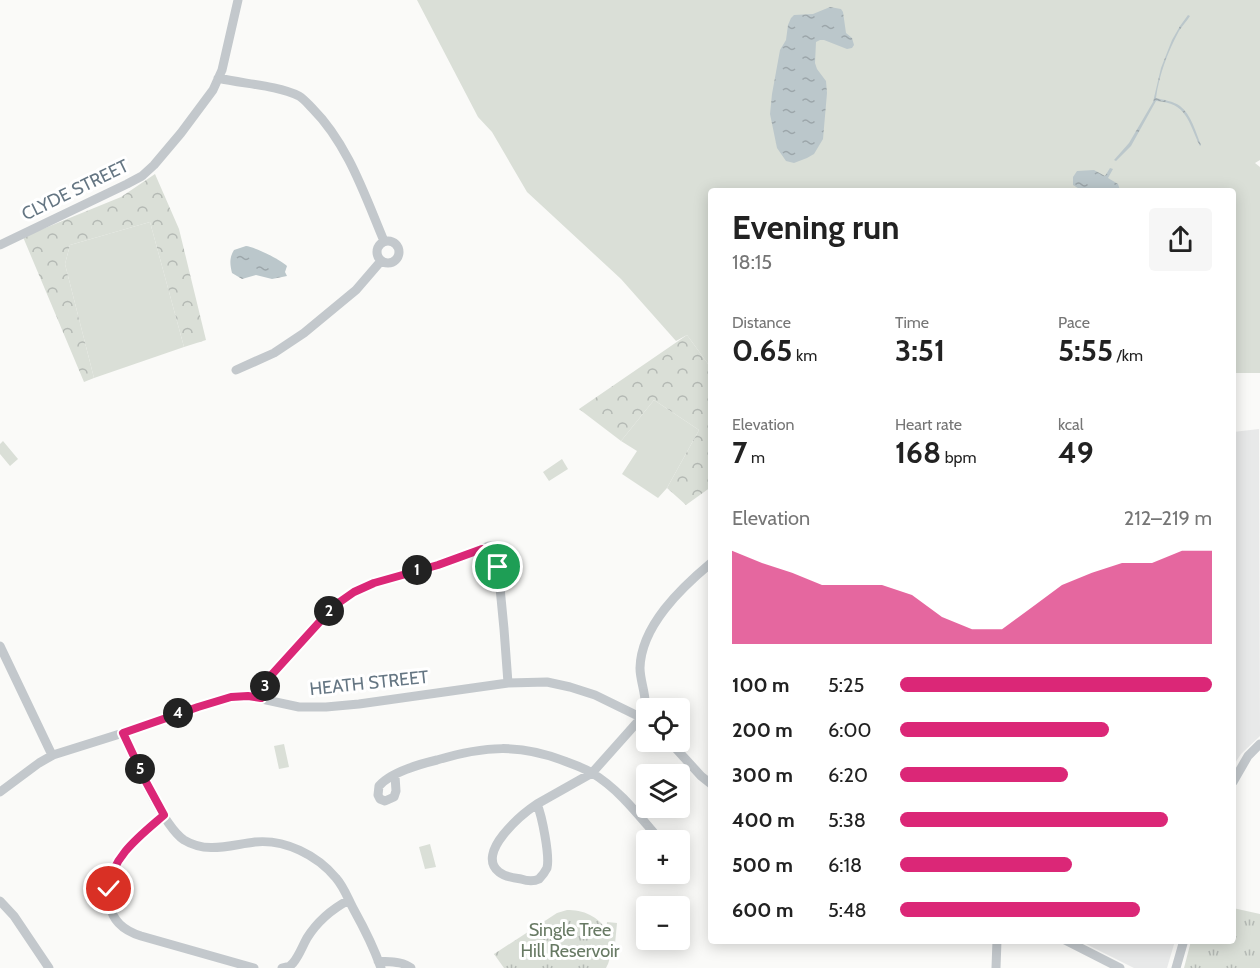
<!DOCTYPE html>
<html lang="en">
<head>
<meta charset="utf-8">
<style>
  :root { --surface:#fff; --page:#f6f6f6; --text:#222; --muted:#767676; --accent:#db2777 }
  body { margin:0; font-family:Cabin,sans-serif; background:var(--page); color:var(--text); height:100vh; display:flex; flex-direction:column; font-size:22px; white-space:nowrap }
  * { box-sizing:border-box; margin:0 }
  p { font-size:20px; color:var(--muted) }
  .icon { flex:none; width:33px; height:33px; fill:none; stroke:currentColor; stroke-width:2; stroke-linecap:round; stroke-linejoin:round }
  .map { position:relative; flex:1; overflow:hidden }
  .side { position:absolute; left:708px; top:188px; width:528px; height:756px; display:flex; flex-direction:column; background:var(--surface); border-radius:6px; box-shadow:0 3px 15px #0003 }
  .side>* { flex:none }
  .tools { position:absolute; left:636px; top:698px; display:grid; gap:12px }
  .tools a { display:grid; place-items:center; width:54px; height:54px; border-radius:6px; background:var(--surface); box-shadow:0 3px 15px #0003; font-size:30px }
  .pin { position:absolute; display:grid; place-items:center; width:51px; height:51px; color:#fff; margin:-26px; border:3px solid #fff; border-radius:50%; box-shadow:0 2px 6px #0007 }
  .km { position:absolute; width:30px; height:30px; margin:-15px; border-radius:50%; background:#222; color:#fff; font-size:16px; line-height:30px; text-align:center }
  .round { display:grid; place-items:center; flex:none; width:63px; height:63px; border-radius:6px; background:var(--page) }
  .head { display:flex; align-items:center; justify-content:space-between; height:102px; padding:0 24px }
  h1 { font-size:33px; font-weight:800; line-height:45px }
  .figures { display:grid; grid-template-columns:repeat(3,1fr); gap:9px; height:102px; padding:6px 24px }
  .figures div { display:grid; align-content:center }
  .figures b { font-size:30px; font-weight:800 }
  .figures small { font-size:16px; font-weight:400 }
  .figures p { font-size:16px }
  .chart { height:168px; padding:12px 24px }
  .chart p { display:flex; justify-content:space-between }
  .chart svg { width:100%; height:108px; margin-top:6px; fill:var(--accent); opacity:.7 }
  ul { padding:0 24px; list-style:none; font-size:20px }
  li { display:grid; grid-template-columns:96px 72px 1fr; align-items:center; height:45px }
  li i { height:15px; border-radius:8px; background:var(--accent) }
  .map>svg:first-child { display:block }
</style>
</head>
<body>
<div class="map">
<svg width="1260" height="968" viewBox="0 0 1260 968">
  <defs>
    <pattern id="forest-crowns" width="20" height="18" patternUnits="userSpaceOnUse" patternTransform="scale(1.5)"><rect width="20" height="18" fill="#dadfd7"/><path d="M2 6a3 3 0 1 1 6 0M12 15a3 3 0 1 1 6 0" fill="none" stroke="#b4b9b4"/></pattern>
    <pattern id="park-tufts" width="24" height="20" patternUnits="userSpaceOnUse" patternTransform="scale(1.5)"><rect width="24" height="20" fill="#dadfd7"/><path d="M3 7l-1-3M5 7V3M7 7l1-3M15 17l-1-3M17 17v-4M19 17l1-3" fill="none" stroke="#b4b9b4"/></pattern>
    <pattern id="water-ripples" width="26" height="14" patternUnits="userSpaceOnUse" patternTransform="scale(1.5)"><rect width="26" height="14" fill="#bbc7cb"/><path d="M2 4q2-2 4 0t4 0M15 11q2-2 4 0t4 0" fill="none" stroke="#9ca6aa"/></pattern>
  </defs>
  <rect width="100%" height="100%" fill="#fafaf8"/>
  <path fill="#e8e9e9" d="M1259,429L1260,736L1241,754L1233,766V432Z
    M1080,941H1175L1167,968H1134Z"/>
  <path fill="#dadfd7" d="M417,0H1260V160L1255,163L1260,167V373H1233V190H711V368L687,335L676,341L621,279L527,192L492,132L478,117Z
    M150,222L184,347L94,378L65,264L70,245Z
    M654,400L699,430L667,488L658,498L622,474L637,451L621,441Z
    M3,441L18,459L10,466L0,454V444Z
    M562,459L568,469L549,481L543,472Z
    M284,744L289,767L279,769L274,746Z
    M430,844L436,867L425,869L419,847Z
    M607,922L617,923L615,944L605,943Z"/>
  <path fill="url(#forest-crowns)" d="M155,174L179,229L206,340L184,347L150,222L70,245L65,264L94,378L84,382L23,237L121,197Z
    M687,335L711,368V487L686,505L667,488L699,430L654,400L621,441L579,409Z"/>
  <path fill="url(#park-tufts)" d="M1233,908L1260,914V968H1184L1191,941L1233,940Z
    M567,910C574,910 583,911 590,915C610,924 616,950 606,968H504L494,954L557,913Z"/>
  <path fill="url(#water-ripples)" d="M830,7L841,9L843,12L846,33L852,38L854,45L852,48L847,49L824,40H820L816,42L815,63L817,69L826,81L827,93L823,139L814,154L807,158L794,163L786,161L777,148L770,114L772,94L780,50L786,40L788,25L791,18L794,15L813,14Z
    M1188,15L1190,16C1187,21 1182,26 1179,31C1168,51 1159,75 1156,98C1164,100 1173,101 1180,106C1191,114 1196,133 1201,145L1200,146C1188,121 1187,103 1156,101L1131,146L1116,161L1114,160L1129,143L1153,102L1161,68L1172,40L1180,26Z
    M1110,168L1113,169L1108,178L1118,184L1120,190H1081L1073,185V177L1077,171L1094,170L1105,176Z
    M246,246C255,247 281,260 287,266L285,272L287,276L272,279L256,275L242,279L232,273C230,265 229,258 234,250Z"/>
  <g fill="none" stroke-linecap="round" stroke-linejoin="round">
    <path stroke="#c3c8cc" stroke-width="9" d="M218,78C243,84 276,85 299,96C304,99 308,104 312,108C348,144 365,196 384,241
      M377 252a11 11 0 1 1 22 0a11 11 0 1 1-22 0Z
      M0,245L127,184L142,176L154,165L181,133L213,90L222,70L238,0
      M236,370L274,353L304,333L356,290L381,261
      M0,646L52,755
      M261,698L266,682L334,606L354,592L374,583L438,565L489,546H495L498,550L496,558L498,567L504,629L508,683
      M123,733C133,758 163,826 184,840C207,854 230,845 255,842C285,839 317,855 336,878C344,887 348,899 354,910C364,928 374,948 381,968
      M669,741L701,776L711,784
      M395,776L396,791L394,797L385,801L380,799L378,795L379,786C390,773 420,764 437,760C484,746 520,743 567,762C575,765 584,768 592,773C619,789 640,817 660,840
      M1233,782L1248,756L1260,744
      M0,792L39,763L53,755L123,733L198,707L231,697L248,696L299,707H326L359,704L508,683L547,682L570,687L595,695L638,716L646,722
      M537,804C522,814 475,853 499,872C505,877 514,878 521,879C527,881 533,882 539,879C542,876 545,872 547,868C550,856 542,816 537,804L592,773L641,718C651,703 640,685 640,668C641,626 681,588 711,563
      M164,815C136,839 104,863 110,904C112,921 125,931 141,936L254,968
      M0,901L14,916L49,968
      M1065,940L1120,968
      M378,961C389,962 403,961 411,968
      M282,968L290,966L293,963C299,956 302,947 307,938C317,922 332,909 349,900
      M996,968L997,940
      M1176,968L1184,940"/>
  </g>
  <g fill="none" stroke-linecap="round" stroke-linejoin="round">
    <defs>
      <path id="route" d="M109,889C111,857 141,835 164,815L146,782L123,733L198,707L231,697L248,696L261,698L266,681L334,606L354,592L374,583L438,565L482,549L486,557L490,559L496,558L498,567"/>
    </defs>
    <use href="#route" stroke="#fff" stroke-width="12"/>
    <use href="#route" stroke="#db2777" stroke-width="8"/>
  </g>
  <g text-anchor="middle" dominant-baseline="central" stroke-width="6" stroke-linejoin="round" paint-order="stroke">
    <g font-size="18" fill="#657683" stroke="#fff">
      <text transform="translate(75 190) rotate(-26)">CLYDE STREET</text>
      <text transform="translate(369 683) rotate(-6)">HEATH STREET</text>
    </g>
    <g font-size="18" fill="#687a64" stroke="#fff">
      <text x="570" y="930">Single Tree<tspan x="570" dy="21">Hill Reservoir</tspan></text>
    </g>
  </g>
</svg>
<div class="tools">
<a><svg class="icon" aria-label="locate" viewBox="0 0 24 24"><circle cx="12" cy="12" r="6"/><path d="M12 2v4M12 18v4M2 12h4M18 12h4"/></svg></a>
<a><svg class="icon" aria-label="layers" viewBox="0 0 24 24"><path d="M12 4l9 5-9 5-9-5zM3 14l9 5 9-5"/></svg></a>
<a>+</a>
<a>−</a>
</div>
<div class="pin" style="left:498px;top:567px;background:#1e9e55"><svg class="icon" aria-label="arrive" viewBox="0 0 24 24"><path d="M6 21V4h12l-3 4 3 4H6"/></svg></div>
<div class="pin" style="left:109px;top:889px;background:#d93025"><svg class="icon" aria-label="check" viewBox="0 0 24 24"><path d="M5 12l5 5 9-10"/></svg></div>
<b class="km" style="left:417px;top:570px">1</b>
<b class="km" style="left:329px;top:611px">2</b>
<b class="km" style="left:265px;top:686px">3</b>
<b class="km" style="left:178px;top:713px">4</b>
<b class="km" style="left:140px;top:769px">5</b>
<section class="side">
<div class="head"><div><h1>Evening run</h1><p>18:15</p></div><a class="round"><svg class="icon" aria-label="share" viewBox="0 0 24 24"><path d="M12 15V3M7 8l5-5 5 5M5 13v7h14v-7"/></svg></a></div>
<div class="figures">
<div><p>Distance</p><b>0.65<small> km</small></b></div>
<div><p>Time</p><b>3:51</b></div>
<div><p>Pace</p><b>5:55<small> /km</small></b></div>
</div>
<div class="figures">
<div><p>Elevation</p><b>7<small> m</small></b></div>
<div><p>Heart rate</p><b>168<small> bpm</small></b></div>
<div><p>kcal</p><b>49</b></div>
</div>
<div class="chart"><p><span>Elevation</span>212–219 m</p>
<svg viewBox="0 0 160 44" preserveAspectRatio="none"><path d="M0 44V6L10 11L20 15L30 20L40 20L50 20L60 24L70 33L80 38L90 38L100 29L110 20L120 15L130 11L140 11L150 6L160 6V44z"/></svg>
</div>
<ul>
<li><b>100 m</b>5:25<i style="width:100%"></i></li>
<li><b>200 m</b>6:00<i style="width:67%"></i></li>
<li><b>300 m</b>6:20<i style="width:54%"></i></li>
<li><b>400 m</b>5:38<i style="width:86%"></i></li>
<li><b>500 m</b>6:18<i style="width:55%"></i></li>
<li><b>600 m</b>5:48<i style="width:77%"></i></li>
</ul>
</section>
</div>
</body>
</html>
